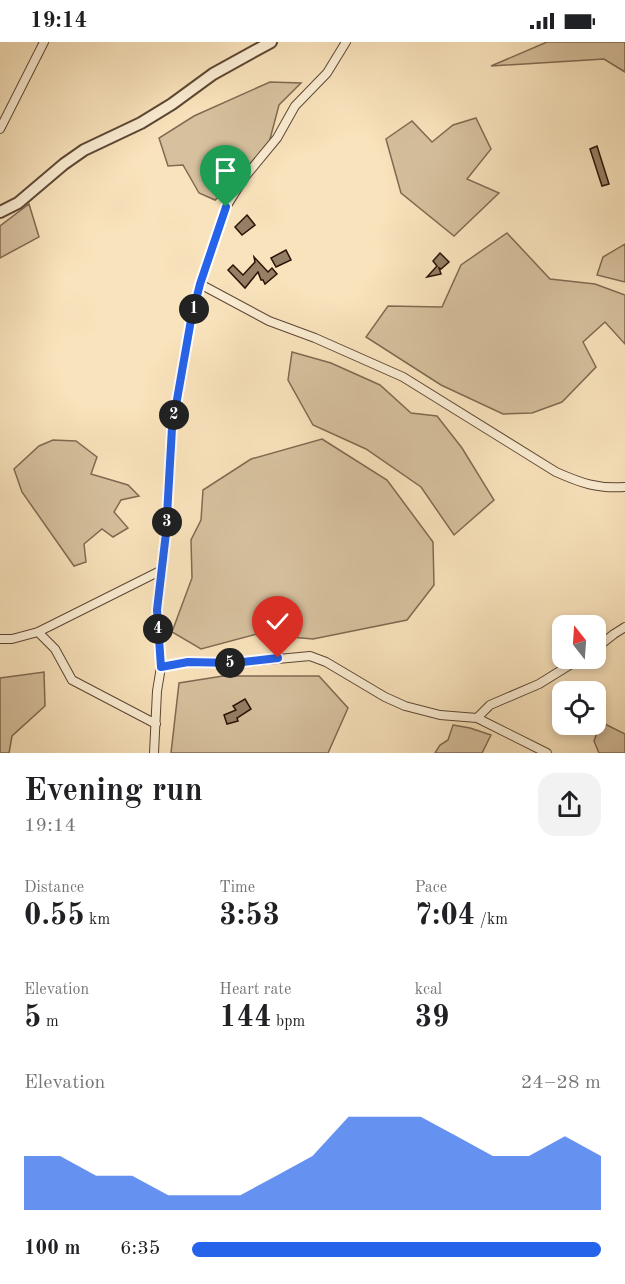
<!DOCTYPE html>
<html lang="en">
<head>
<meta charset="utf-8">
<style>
  :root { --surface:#fff; --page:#f2f2f2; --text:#202124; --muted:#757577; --accent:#2563eb }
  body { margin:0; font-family:"Old Standard TT",serif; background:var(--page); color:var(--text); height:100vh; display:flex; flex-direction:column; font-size:22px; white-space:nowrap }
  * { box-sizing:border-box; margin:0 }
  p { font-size:20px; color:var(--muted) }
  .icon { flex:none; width:33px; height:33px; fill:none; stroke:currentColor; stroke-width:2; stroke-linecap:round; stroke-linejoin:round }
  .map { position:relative; height:711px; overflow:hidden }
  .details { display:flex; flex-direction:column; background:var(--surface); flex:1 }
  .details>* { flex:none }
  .needle { width:39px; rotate:343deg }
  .fabs { position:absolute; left:552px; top:573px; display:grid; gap:12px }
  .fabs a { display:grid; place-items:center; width:54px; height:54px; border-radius:12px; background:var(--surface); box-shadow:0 3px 9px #0003; font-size:30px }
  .pin { position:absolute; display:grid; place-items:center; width:51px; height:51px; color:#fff; margin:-62px -26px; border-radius:50% 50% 50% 0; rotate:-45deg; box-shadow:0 0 6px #0007 }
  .pin .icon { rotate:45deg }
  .km { position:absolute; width:30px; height:30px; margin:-15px; border-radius:50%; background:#222; color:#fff; font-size:16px; line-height:30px; text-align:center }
  .round { display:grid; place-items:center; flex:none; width:63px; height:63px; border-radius:18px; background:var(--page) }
  .summary { display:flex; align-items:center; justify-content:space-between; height:102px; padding:0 24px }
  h1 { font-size:33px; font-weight:600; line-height:45px }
  .figures { display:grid; grid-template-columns:repeat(3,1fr); gap:9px; height:102px; padding:6px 24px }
  .figures div { display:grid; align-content:center }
  .figures b { font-size:30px; font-weight:600 }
  .figures small { font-size:16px; font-weight:400 }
  .figures p { font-size:16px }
  .chart { height:168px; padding:12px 24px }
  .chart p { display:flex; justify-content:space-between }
  .chart svg { width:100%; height:108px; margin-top:6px; fill:var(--accent); opacity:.7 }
  ul { padding:0 24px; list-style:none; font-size:20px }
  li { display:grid; grid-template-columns:96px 72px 1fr; align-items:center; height:45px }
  li i { height:15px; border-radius:8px; background:var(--accent) }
  .status { display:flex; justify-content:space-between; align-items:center; height:42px; padding:0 30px; background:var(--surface); direction:ltr }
  .status svg { height:16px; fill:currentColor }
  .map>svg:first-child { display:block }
</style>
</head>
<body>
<div class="status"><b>19:14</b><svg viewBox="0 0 49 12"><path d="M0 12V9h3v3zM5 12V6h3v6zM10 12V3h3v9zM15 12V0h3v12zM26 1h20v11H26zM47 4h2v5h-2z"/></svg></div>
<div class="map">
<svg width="625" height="711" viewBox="0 0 625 711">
  <rect width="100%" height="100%" fill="#f9e3bc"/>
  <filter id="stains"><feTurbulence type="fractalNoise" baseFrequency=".00333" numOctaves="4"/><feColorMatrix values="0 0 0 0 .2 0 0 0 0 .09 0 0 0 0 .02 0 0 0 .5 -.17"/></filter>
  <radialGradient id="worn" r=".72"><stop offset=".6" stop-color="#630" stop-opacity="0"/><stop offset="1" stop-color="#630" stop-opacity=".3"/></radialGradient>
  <path fill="#d6c09d" stroke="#806a52" stroke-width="1.5" d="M547,0H625V30L604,17L491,24Z
    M270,40L301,41L279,63L269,101L245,131L215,158L199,151L183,123L168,124L159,96L194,74Z
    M476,76L491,107L467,137L499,151L454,194L401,151L386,97L412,79L432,100L453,83Z
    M29,162L39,195L0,216V184Z
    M507,191L550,237L595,242L625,253V302L605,280L583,300L596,325L562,360L532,371L503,372L441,343L366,295L388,264L442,265L461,223Z
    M625,202V240L597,233L603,215Z
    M292,310L331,321L380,343L411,371L437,374L462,406L494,458L454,493L421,445L366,407L313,383L288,338Z
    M322,397L387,438L433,500L434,543L407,578L313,597L257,592L201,607L172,590L192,536L191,498L201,478L203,448L251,417Z
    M53,398L76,399L97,415L91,432L128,443L139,454L121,458L114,470L128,486L113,495L102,487L84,502L86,520L74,524L22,450L14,427L39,404Z
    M44,630L45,664L12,694L9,711H0V636Z
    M223,634H319L348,666L328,711H171L179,641Z
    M601,680L625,692V711H599L594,699Z
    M453,683L470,686L491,693L482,711H435L440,703L448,698Z"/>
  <path fill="#957f65" stroke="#291307" stroke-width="1.5" d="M597,104L609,142L602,144L590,107Z
    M247,173L255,183L242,193L235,185Z
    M286,208L291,218L276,225L271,216Z
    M440,211L449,220L441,227L439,226L441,232L427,235L437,224L433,219Z
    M254,215L268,230L272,226L277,232L265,242L263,238H261L258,230L245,246L228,228L233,223L243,233L255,220Z
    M245,657L251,667L237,676L238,679L227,682L224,673L236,668L233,664Z"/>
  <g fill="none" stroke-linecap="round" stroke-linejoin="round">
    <defs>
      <path id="minor" d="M0,87L44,0
        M200,242L269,279L315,296L403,335L556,430C581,441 597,447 625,445
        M38,590L55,607L72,638L156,682
        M0,597H12L38,590L162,528
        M596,606L614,592L625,585
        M161,625L188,620L234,621L310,614L326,620L385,655L405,664L440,673L477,676L547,711
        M477,676L490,663L539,642L581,616
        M154,711L157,649L161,625L157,569L166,491L172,386L191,278L200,242L226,165L244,136L277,96L295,64L327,31L346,0"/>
      <path id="tertiary" d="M0,170L18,161L64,122L84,108L141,81L172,62L213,32L271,0"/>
    </defs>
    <use href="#minor" stroke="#5d4734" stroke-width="10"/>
    <use href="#tertiary" stroke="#5d4734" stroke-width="14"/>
    <use href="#minor" stroke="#fbedd3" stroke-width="8"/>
    <use href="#tertiary" stroke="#fbedd3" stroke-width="10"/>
  </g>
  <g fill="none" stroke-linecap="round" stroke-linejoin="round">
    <defs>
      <path id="route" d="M226,165L200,242L191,278L172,386L166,491L157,568L161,625L188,620L234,621L278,616"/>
    </defs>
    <use href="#route" stroke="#fff" stroke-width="12"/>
    <use href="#route" stroke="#2563eb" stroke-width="8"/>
  </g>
  <rect width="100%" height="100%" filter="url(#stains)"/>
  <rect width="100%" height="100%" fill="url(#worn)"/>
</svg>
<div class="fabs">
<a><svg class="needle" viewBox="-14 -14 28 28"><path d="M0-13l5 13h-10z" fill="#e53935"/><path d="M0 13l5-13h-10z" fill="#757577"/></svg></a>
<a><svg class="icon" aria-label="locate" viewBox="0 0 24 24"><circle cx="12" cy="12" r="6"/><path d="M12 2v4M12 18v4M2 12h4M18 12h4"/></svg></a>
</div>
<div class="pin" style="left:226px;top:165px;background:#1e9e55"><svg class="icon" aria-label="arrive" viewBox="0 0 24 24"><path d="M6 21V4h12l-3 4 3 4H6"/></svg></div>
<div class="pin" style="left:278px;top:616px;background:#d93025"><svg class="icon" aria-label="check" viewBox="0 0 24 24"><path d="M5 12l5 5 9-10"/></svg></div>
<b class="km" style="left:194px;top:267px">1</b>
<b class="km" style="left:174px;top:373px">2</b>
<b class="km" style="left:167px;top:480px">3</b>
<b class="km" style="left:158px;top:587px">4</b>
<b class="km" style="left:230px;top:621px">5</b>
</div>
<section class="details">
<div class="summary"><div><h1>Evening run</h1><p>19:14</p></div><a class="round"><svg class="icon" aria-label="share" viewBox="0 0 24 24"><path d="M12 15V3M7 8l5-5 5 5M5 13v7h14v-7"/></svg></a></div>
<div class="figures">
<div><p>Distance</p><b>0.55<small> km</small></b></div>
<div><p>Time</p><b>3:53</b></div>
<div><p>Pace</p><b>7:04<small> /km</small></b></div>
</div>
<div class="figures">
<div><p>Elevation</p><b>5<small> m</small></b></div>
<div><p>Heart rate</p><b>144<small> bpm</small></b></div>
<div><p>kcal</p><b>39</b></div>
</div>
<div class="chart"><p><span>Elevation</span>24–28 m</p>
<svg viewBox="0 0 160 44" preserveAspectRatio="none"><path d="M0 44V22L10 22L20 30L30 30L40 38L50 38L60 38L70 30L80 22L90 6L100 6L110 6L120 14L130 22L140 22L150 14L160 22V44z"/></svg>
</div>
<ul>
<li><b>100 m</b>6:35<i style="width:100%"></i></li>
</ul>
</section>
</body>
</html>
